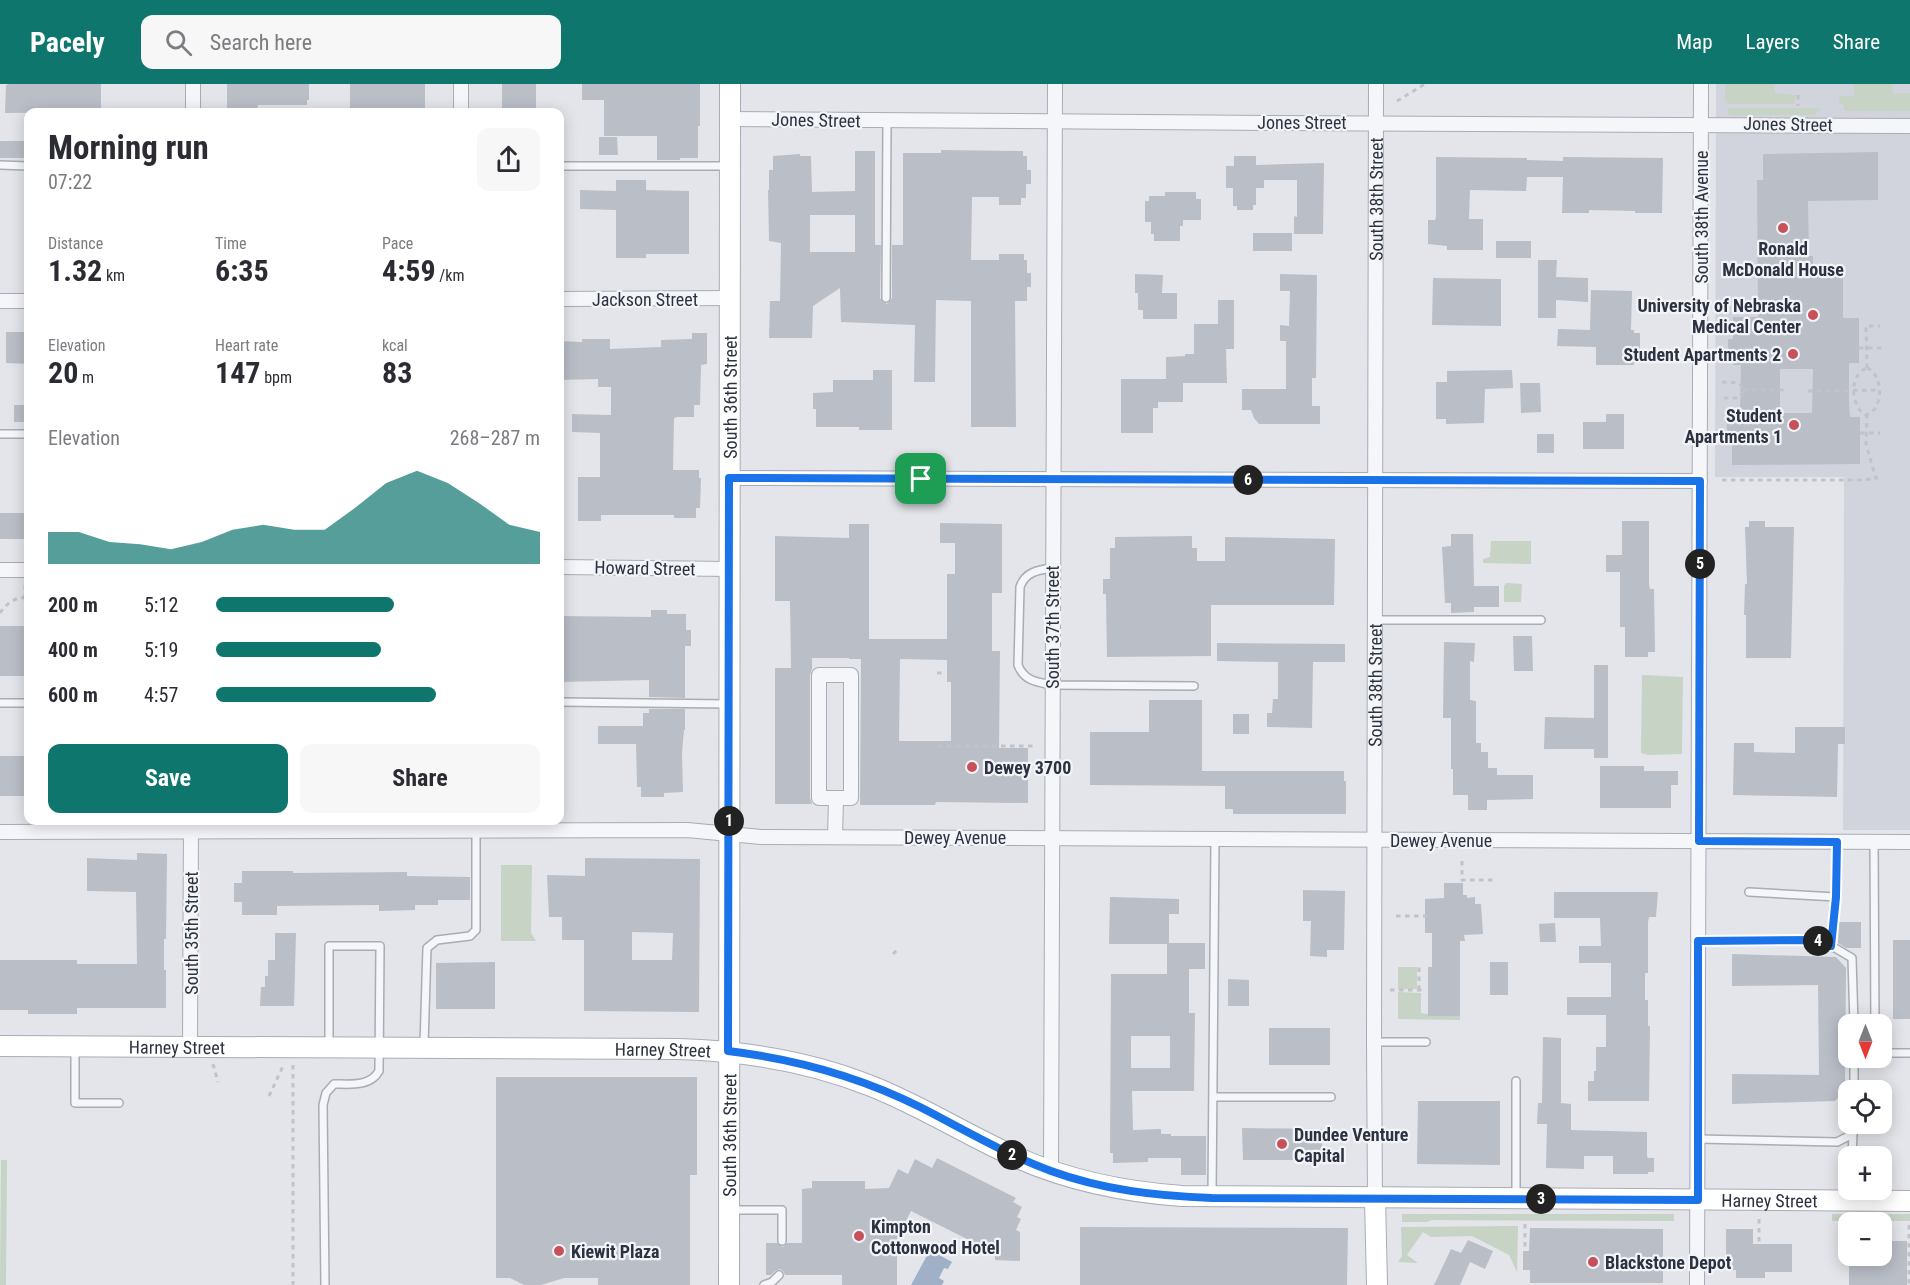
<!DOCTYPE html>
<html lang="en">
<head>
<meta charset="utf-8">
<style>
  :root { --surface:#fff; --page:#f7f7f7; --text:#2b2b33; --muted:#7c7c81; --accent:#0f766e }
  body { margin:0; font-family:"Roboto Condensed",sans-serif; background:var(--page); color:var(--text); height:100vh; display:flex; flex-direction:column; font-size:22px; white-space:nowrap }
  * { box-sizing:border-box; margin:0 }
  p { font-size:20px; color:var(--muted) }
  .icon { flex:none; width:33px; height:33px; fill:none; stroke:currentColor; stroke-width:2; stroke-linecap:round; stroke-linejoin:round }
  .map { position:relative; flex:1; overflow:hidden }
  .details { position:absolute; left:24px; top:24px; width:540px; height:717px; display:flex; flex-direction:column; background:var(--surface); border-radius:12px; box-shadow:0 3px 15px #0003 }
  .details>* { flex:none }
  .needle { width:39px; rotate:180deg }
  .buttons { position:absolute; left:1838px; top:930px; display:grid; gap:12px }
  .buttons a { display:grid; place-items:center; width:54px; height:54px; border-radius:12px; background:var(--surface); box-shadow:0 3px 15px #0003; font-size:30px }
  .pin { position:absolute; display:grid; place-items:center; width:51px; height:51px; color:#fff; margin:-26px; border-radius:12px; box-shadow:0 3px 9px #0006 }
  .km { position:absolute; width:30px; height:30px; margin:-15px; border-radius:50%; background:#222; color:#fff; font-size:16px; line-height:30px; text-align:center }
  .round { display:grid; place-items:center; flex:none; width:63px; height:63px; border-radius:12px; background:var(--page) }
  .head { display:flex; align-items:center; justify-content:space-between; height:102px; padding:0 24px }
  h1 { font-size:33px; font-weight:700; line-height:45px }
  .stats { display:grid; grid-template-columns:repeat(3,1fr); gap:9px; height:102px; padding:6px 24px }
  .stats div { display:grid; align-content:center }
  .stats b { font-size:30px; font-weight:700 }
  .stats small { font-size:16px; font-weight:400 }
  .stats p { font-size:16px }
  .chart { height:168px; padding:12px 24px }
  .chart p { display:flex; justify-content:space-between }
  .chart svg { width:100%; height:108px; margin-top:6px; fill:var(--accent); opacity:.7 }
  .button { display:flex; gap:12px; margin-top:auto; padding:12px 24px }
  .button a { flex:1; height:69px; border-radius:12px; background:var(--accent); color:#fff; font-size:24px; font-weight:700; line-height:69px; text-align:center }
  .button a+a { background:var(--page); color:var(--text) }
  ul { padding:0 24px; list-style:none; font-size:20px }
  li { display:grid; grid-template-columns:96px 72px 1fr; align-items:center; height:45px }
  li i { height:15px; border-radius:8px; background:var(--accent) }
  header { display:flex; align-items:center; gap:36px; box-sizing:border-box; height:84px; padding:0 30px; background:var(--accent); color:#fff }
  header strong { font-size:28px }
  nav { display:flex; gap:33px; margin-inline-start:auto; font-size:21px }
  .search { width:420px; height:54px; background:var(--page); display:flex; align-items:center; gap:15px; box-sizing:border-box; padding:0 21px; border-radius:12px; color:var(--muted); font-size:22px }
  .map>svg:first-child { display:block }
</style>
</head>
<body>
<header>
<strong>Pacely</strong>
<div class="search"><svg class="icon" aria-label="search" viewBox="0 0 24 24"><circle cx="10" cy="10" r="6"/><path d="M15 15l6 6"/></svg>Search here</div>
<nav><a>Map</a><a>Layers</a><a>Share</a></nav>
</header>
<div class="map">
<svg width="1910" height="1201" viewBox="0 0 1910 1201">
  <rect width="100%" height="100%" fill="#e3e5ea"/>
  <path fill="#d1d4dc" d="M1716,0H1910V746H1843L1844,393H1715Z"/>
  <path fill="#c7d3c4" d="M1725,0H1774L1775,9L1795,11V20H1729L1725,15Z
    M1854,0H1892L1893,9H1910V27H1845L1843,20L1839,19V12H1854Z
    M1728,24H1816L1821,25L1814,31H1734L1728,30Z
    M1491,457H1531V480L1483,479V475L1490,473Z
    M1506,499L1522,500L1521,518H1504V502Z
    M1642,591L1683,593L1682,670L1648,671L1641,669Z
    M501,781H532L531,849L536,857H501Z
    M1398,883H1417V905H1398Z
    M1398,908L1421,909V929L1428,930L1429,932H1460V936L1398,935Z
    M1,1076H7L6,1201H0Z
    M1402,1130H1674V1137L1432,1136L1427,1138H1402Z
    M1832,1130H1910V1137H1832Z
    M1518,1142L1517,1188L1509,1171L1472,1152L1431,1153L1423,1148L1407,1171L1418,1179L1398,1178L1402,1172L1401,1143Z"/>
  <path fill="#a0b0c7" d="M930,1166L952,1178L948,1185L944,1184L939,1194L944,1197L942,1201H911Z"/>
  <path fill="#babec7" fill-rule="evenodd" d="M9,0H101V28L5,29L6,1Z
    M227,0H309V16H307V21H258L257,28H227Z
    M350,0H425V28H350Z
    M502,0H536V28H502Z
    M582,0H700V42H698V74H680V76H657V52H604V16H582Z
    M599,53H617L618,71H599Z
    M0,57H25V74H0Z
    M941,66L1023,67V72H1027V86H1031V100H1026V114H1021V121H999V113H972L971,176H999V170H1024V176H1027V189H1031V203H1027V217H1015L1016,343H971V217L936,216L935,298H914L915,241L841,238L840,204L813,222L812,254H769L770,217H780L781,159L769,157L768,106H769V86H773V72L800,70V72H811L812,108L855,107V67H875V161H881L880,214L883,218L887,220L890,217L892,214V161H903V69H941ZM810,131H855V168H810Z
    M1878,68V116L1808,117L1809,172H1813V186L1843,185V234H1859V279H1849V317L1850,333H1860V380L1732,381V355H1727V332H1740L1741,281H1733V277H1728V255H1733V233H1758L1757,96H1763V70ZM1780,285H1813L1812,329H1780Z
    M1234,72H1256V81L1324,79L1323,150H1294V132L1297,133V96H1264V104H1256V121H1253V126H1237V122H1233V104H1226V82H1234Z
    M1436,73L1527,74V76L1563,77V73L1663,74L1662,129H1635V127L1589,126V129H1562L1563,93H1527L1526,107L1470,106L1469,135H1483V166H1447V162L1428,160V136H1435L1436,133Z
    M616,96H646V106L689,107V170H646V174H616V126L580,125V106L616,107Z
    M1165,108H1196V115H1201V136H1183V142H1180V157H1154V150H1151V138H1145V117H1149V112H1165Z
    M1253,149H1292V167H1253Z
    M1496,157H1531V174H1496Z
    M1538,176H1557L1556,193L1588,194V218L1556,216V234H1538Z
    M1135,190L1163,191L1162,209H1177V235H1143V226H1138V209H1135Z
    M1280,190L1317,191L1316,294H1312V322H1320V340H1259L1254,334L1251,326H1242V305H1286V257H1280V241L1289,242L1290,207H1280Z
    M1433,194L1501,195V242L1432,241Z
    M1591,206L1632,207L1631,246H1634V249H1640V279H1634V281H1596V263L1557,262L1558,245L1590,246Z
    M1218,216H1234V265H1226L1227,299H1183V318H1158V324H1153V349H1121V295H1166V273L1185,272V270H1194V240H1218Z
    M6,248H28V280L6,279Z
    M692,249H707V280L701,281L700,321H694V333H676L674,335L673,386H699V394H701L700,424H696V434H674V431H601V437H578V393H600V349L572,348V330L611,331V303H598V295L560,296V257L582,258V255H610V265L661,263V256L692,255Z
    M873,286H892V346H859V343H816V325H813V309L833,308V296H873Z
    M1512,286L1513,304L1485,305L1484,339L1446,340V335H1436V298H1447V287Z
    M1520,299H1540L1541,328L1521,329Z
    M14,321H28V338H14Z
    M1606,330H1624V365H1583V338H1606Z
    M1537,350H1554V369H1537Z
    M0,429H28V455H0Z
    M1622,437H1649V500L1650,505H1654L1655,568H1648V573H1625V543H1620V488H1606V471H1622Z
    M1749,437H1765V443H1794L1791,574H1746V531H1744L1745,500H1747L1745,443H1749Z
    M940,439L1002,440V509H992V567H1000L999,664H1028V719L936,718L935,721H860L861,575H849V574H812V585L810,591V714L812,720H775V584H791L790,517H775V452L849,454V440H869V555H947V490H955V459H940ZM900,575L947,576V598H951V657H899Z
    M1451,450H1473L1474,502H1499V523H1474V528L1451,529V519H1445L1442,463L1451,462Z
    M1192,452V464H1197V477H1225V453L1335,455L1334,521H1211V572L1107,573L1106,510H1103V495H1110V464H1115V453Z
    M651,526H667V530H686V546H691V562H685V614L649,613V596L560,598V532L651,533Z
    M0,542H28V592H0Z
    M1513,552H1532L1533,587H1514Z
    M1444,558L1475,559L1474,578L1470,577V616L1476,617V659H1481V668H1488V684H1497V691H1533V715L1487,716V726H1468V711H1453V685H1451V634H1443Z
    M1217,559L1345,560V578H1313L1312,644L1267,643V629H1272L1273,615H1278V578L1217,577Z
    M1594,581H1608V674H1594V665H1544L1545,633L1594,634Z
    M1149,616H1202V687H1344V697H1346V730H1233V725H1225V702L1090,701V648H1149Z
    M649,625H685V646H684L682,669L683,708L664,709V713H641V703H637L636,660H598V642H643V629H649Z
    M1233,630H1249V650H1233Z
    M1795,643H1845V660H1838L1837,713L1733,711L1734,659H1754V668L1795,669Z
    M0,672H26V680H28V712H0Z
    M1600,682H1644V687H1678V701H1671V724H1600Z
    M137,769L167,770L166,855H164V886H166V924H77V930H28V926H0V876H77V880H137L136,808L87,807V774L137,776Z
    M585,774L700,775L699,928L584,927V856H562V833H549L547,791L585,792ZM632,848L673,849L672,876H632Z
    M242,787H293V789L407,788V792L470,793V816H438V821H415V826L379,827V821L277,822V831H242V818H234V799H242Z
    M1444,799H1463V811H1467V814L1475,813V820H1481L1483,850L1464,851L1465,857H1460V932H1428V883H1432V849H1425V815L1444,814Z
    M1303,806L1345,807L1344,866H1327V873L1310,872L1311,837H1303Z
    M1554,808H1658L1656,833H1649L1648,838V889H1645V916H1648V942H1650L1649,1017H1588V997H1594V987H1596V963H1606V931H1567V913H1611V879H1579V862H1601L1600,834H1554Z
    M1110,813L1179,815V830H1169V859H1205V885H1189V929H1195L1194,1007H1132L1133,1046L1161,1045V1050H1171V1052H1206V1091H1181V1074H1148V1078L1113,1079V1069H1110L1111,890H1167V860H1109ZM1131,952H1170V984H1131Z
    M1839,838H1861V864H1846L1838,859Z
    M1555,839L1556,858H1540L1539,840Z
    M275,849H296L294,922H260L261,903H265V892H268V876H275Z
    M1893,856H1910V935H1893Z
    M1732,870L1836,873L1846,884L1845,1007L1835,1017L1732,1020V990L1819,991L1818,901L1732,902Z
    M495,878V925H436V879Z
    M1490,878H1508V911H1490Z
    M1228,895L1249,896V922H1228Z
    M1269,944H1330V981H1269Z
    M1543,953L1561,954V1019L1571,1020V1046L1647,1048V1072L1648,1074H1654V1088H1648V1090H1613V1072H1584V1085L1546,1084L1547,1040H1537L1538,1019H1542Z
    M496,993H697V1091H690V1201H598V1194H564L541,1201H524L510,1194H496Z
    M1418,1017H1500V1081L1417,1080Z
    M1242,1044L1322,1045V1076H1243Z
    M937,1074L1016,1114L1013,1118L1022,1123L1017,1133L1021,1135L1016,1146L1020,1148V1177L995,1176V1169L911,1127L897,1155V1201H842V1191H785L783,1187L780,1185L775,1187L771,1191H766V1159H777L783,1163L787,1159H802V1105L812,1104V1097H865V1105L889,1104L898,1085L908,1090L915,1075L932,1084Z
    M1080,1143L1348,1144L1347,1201H1080Z
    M1530,1144L1663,1145V1199H1530V1186H1523V1167H1529Z
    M1726,1145H1753V1160H1792V1188H1765V1194H1736V1186H1726Z
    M1468,1156L1493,1167L1485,1185L1470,1178L1460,1201H1434L1451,1165L1461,1169Z
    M1885,1157H1907V1201H1849V1172H1881V1159H1885Z"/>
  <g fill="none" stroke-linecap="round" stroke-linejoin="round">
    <defs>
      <path id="lane" d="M0,81L28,82
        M560,82H727
        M886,214L887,37
        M0,350H28
        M1052,484C1038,486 1025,488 1020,503L1018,581C1024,597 1037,598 1052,601L1194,602
        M1375,536H1541
        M560,618L728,620
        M0,619H28
        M1874,758L1875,940
        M1749,808L1836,813L1831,862
        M1836,813L1837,758
        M1698,857L1815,856L1835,864L1852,874L1854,940
        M1374,958H1426
        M424,961L427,864L437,856L470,852L476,846V747
        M75,964V1019H119
        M1881,969H1910
        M1516,997V1111
        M1854,1006V974
        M1213,1013H1331
        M1698,1055L1837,1058L1853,1050V1040
        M1852,1072L1853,1050
        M1212,1111L1215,755
        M732,1126H782V1157
        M325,1201L323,1021L326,1009L334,1000C350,1000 370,1003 379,987L380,862H329V960
        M764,1201L772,1198L779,1191"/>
      <g id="street">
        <path d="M193,28V0"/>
        <path d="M461,28V0"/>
        <path d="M730,35C1123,41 1517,38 1910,42"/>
        <path d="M560,215L730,214"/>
        <path d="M0,217H28"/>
        <path d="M729,394L1700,397"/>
        <path d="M560,483L730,485"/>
        <path d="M0,486H28"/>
        <rect x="819" y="591" width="32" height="123"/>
        <path d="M0,748L687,746L761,753L1910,758"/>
        <path d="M835,753L836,714"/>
        <path d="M190,962L191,736"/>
        <path d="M1051,1087L1055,0"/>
        <path id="s1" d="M1375,1115L1374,958L1376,0"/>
        <path d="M1697,1201L1701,0"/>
      </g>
      <g id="secondary">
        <path id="s2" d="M0,962L679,965C746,967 809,977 871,1002C922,1022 968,1052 1018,1074C1070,1097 1125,1108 1182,1112L1910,1117"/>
        <path d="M1375,1115L1377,1201"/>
        <path id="s3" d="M729,1201L730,0"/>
      </g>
    </defs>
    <use href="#lane" stroke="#a8acb4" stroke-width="10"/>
    <use href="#street" stroke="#a8acb4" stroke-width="16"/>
    <use href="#secondary" stroke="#a8acb4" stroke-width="22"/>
    <path stroke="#c1c3c9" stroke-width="3" stroke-dasharray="4.5 4.5" stroke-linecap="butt" d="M1798,11V22
      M1397,17L1425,0
      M1859,264H1882
      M1867,284C1884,290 1884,328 1865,331C1850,321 1849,290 1867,284Z
      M1867,284L1866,242H1880
      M1722,298L1739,299L1743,304V308L1738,314H1722
      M1743,306H1785
      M1808,307L1878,306
      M1867,330L1866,360L1876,395
      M1860,349H1880
      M1722,396H1863L1878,394
      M25,501V514
      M0,529C7,519 16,512 28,514
      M937,589H944
      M938,662H1033
      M1462,777V796H1494
      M1396,832H1432
      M893,870L897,866
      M1390,906H1423
      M1419,906V879
      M213,980L218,998
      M293,981V1201
      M269,1012L284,980
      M1759,1135V1160
      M1525,1140V1165
      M1909,1141V1201"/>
    <use href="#lane" stroke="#f5f6f9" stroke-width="7"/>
    <use href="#street" stroke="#f5f6f9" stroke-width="14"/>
    <use href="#secondary" stroke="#fff" stroke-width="20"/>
  </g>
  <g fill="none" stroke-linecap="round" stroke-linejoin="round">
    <defs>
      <path id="route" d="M729,394L1700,397L1699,757L1837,758L1836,813L1831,862L1815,856L1698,857V1116L1212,1114C1157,1112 1103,1106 1051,1087C1005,1070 963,1045 920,1023C860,993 795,975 728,967Z"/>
    </defs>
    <use href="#route" stroke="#fff" stroke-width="12"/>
    <use href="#route" stroke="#1a73e8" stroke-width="8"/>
  </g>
  <g fill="#c65158" stroke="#f2f4f7" stroke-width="2">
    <circle cx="1783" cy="144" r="6"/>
    <circle cx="1813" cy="231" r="6"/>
    <circle cx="1793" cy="270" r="6"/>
    <circle cx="1794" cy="341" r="6"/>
    <circle cx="972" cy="683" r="6"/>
    <circle cx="1282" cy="1060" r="6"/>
    <circle cx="859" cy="1152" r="6"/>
    <circle cx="559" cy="1167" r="6"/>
    <circle cx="1593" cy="1178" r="6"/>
  </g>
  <g text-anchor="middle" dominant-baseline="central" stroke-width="4.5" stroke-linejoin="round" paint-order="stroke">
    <g font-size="18" fill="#2c3241" stroke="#f2f4f7">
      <text transform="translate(816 36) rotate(1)">Jones Street</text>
      <text x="1302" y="38">Jones Street</text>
      <text transform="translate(1788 40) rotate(1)">Jones Street</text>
      <text stroke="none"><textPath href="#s1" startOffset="1000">South 38th Street</textPath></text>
      <text transform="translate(1701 133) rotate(-90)">South 38th Avenue</text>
      <text x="645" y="215">Jackson Street</text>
      <text stroke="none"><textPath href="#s3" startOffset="888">South 36th Street</textPath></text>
      <text transform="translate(645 484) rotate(1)">Howard Street</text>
      <text transform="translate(1052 543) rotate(-90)">South 37th Street</text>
      <text stroke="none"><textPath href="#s1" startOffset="514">South 38th Street</textPath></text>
      <text x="955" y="753">Dewey Avenue</text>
      <text x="1441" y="756">Dewey Avenue</text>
      <text transform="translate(191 849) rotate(-90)">South 35th Street</text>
      <text stroke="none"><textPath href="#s2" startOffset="177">Harney Street</textPath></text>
      <text stroke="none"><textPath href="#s2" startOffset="663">Harney Street</textPath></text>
      <text stroke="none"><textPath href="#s3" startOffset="150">South 36th Street</textPath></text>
      <text stroke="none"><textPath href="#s2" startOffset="1796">Harney Street</textPath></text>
    </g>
    <g font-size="18" font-weight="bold" fill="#2c3241" stroke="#f2f4f7" text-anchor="start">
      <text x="1783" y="164" text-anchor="middle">Ronald<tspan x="1783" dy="21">McDonald House</tspan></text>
      <text x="1801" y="221" text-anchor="end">University of Nebraska<tspan x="1801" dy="21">Medical Center</tspan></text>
      <text x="1781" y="270" text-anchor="end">Student Apartments 2</text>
      <text x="1782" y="331" text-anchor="end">Student<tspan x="1782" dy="21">Apartments 1</tspan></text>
      <text x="984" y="683">Dewey 3700</text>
      <text x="1294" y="1050">Dundee Venture<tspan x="1294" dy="21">Capital</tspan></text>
      <text x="871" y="1142">Kimpton<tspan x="871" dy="21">Cottonwood Hotel</tspan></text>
      <text x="571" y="1167">Kiewit Plaza</text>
      <text x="1605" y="1178">Blackstone Depot</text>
    </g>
  </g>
</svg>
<div class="buttons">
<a><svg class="needle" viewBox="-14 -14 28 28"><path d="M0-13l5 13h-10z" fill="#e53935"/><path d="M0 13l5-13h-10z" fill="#7c7c81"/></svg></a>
<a><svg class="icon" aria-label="locate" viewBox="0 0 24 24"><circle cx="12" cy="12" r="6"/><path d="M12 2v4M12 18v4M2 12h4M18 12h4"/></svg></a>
<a>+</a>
<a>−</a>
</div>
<div class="pin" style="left:921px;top:395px;background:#1e9e55"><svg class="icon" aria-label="arrive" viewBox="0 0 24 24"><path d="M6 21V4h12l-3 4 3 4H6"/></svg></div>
<b class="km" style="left:729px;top:737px">1</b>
<b class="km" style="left:1012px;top:1071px">2</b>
<b class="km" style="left:1541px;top:1115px">3</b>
<b class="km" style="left:1818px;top:857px">4</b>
<b class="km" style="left:1700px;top:480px">5</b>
<b class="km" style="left:1248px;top:396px">6</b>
<section class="details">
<div class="head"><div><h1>Morning run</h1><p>07:22</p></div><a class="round"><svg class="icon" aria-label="share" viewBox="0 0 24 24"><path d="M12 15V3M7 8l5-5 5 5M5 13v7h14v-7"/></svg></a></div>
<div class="stats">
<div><p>Distance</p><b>1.32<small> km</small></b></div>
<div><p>Time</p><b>6:35</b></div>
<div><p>Pace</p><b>4:59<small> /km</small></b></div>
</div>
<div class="stats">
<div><p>Elevation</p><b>20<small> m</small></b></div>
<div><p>Heart rate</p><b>147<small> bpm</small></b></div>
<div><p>kcal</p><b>83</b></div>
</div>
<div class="chart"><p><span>Elevation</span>268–287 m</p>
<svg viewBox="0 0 160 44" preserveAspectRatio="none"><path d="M0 44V31L10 31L20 35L30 36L40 38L50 35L60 30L70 28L80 30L90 30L100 21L110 11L120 6L130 11L140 19L150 28L160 31V44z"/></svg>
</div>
<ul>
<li><b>200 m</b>5:12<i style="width:55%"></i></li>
<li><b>400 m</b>5:19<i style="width:51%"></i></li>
<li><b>600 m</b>4:57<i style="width:68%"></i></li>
</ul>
<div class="button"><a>Save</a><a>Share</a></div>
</section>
</div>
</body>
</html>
